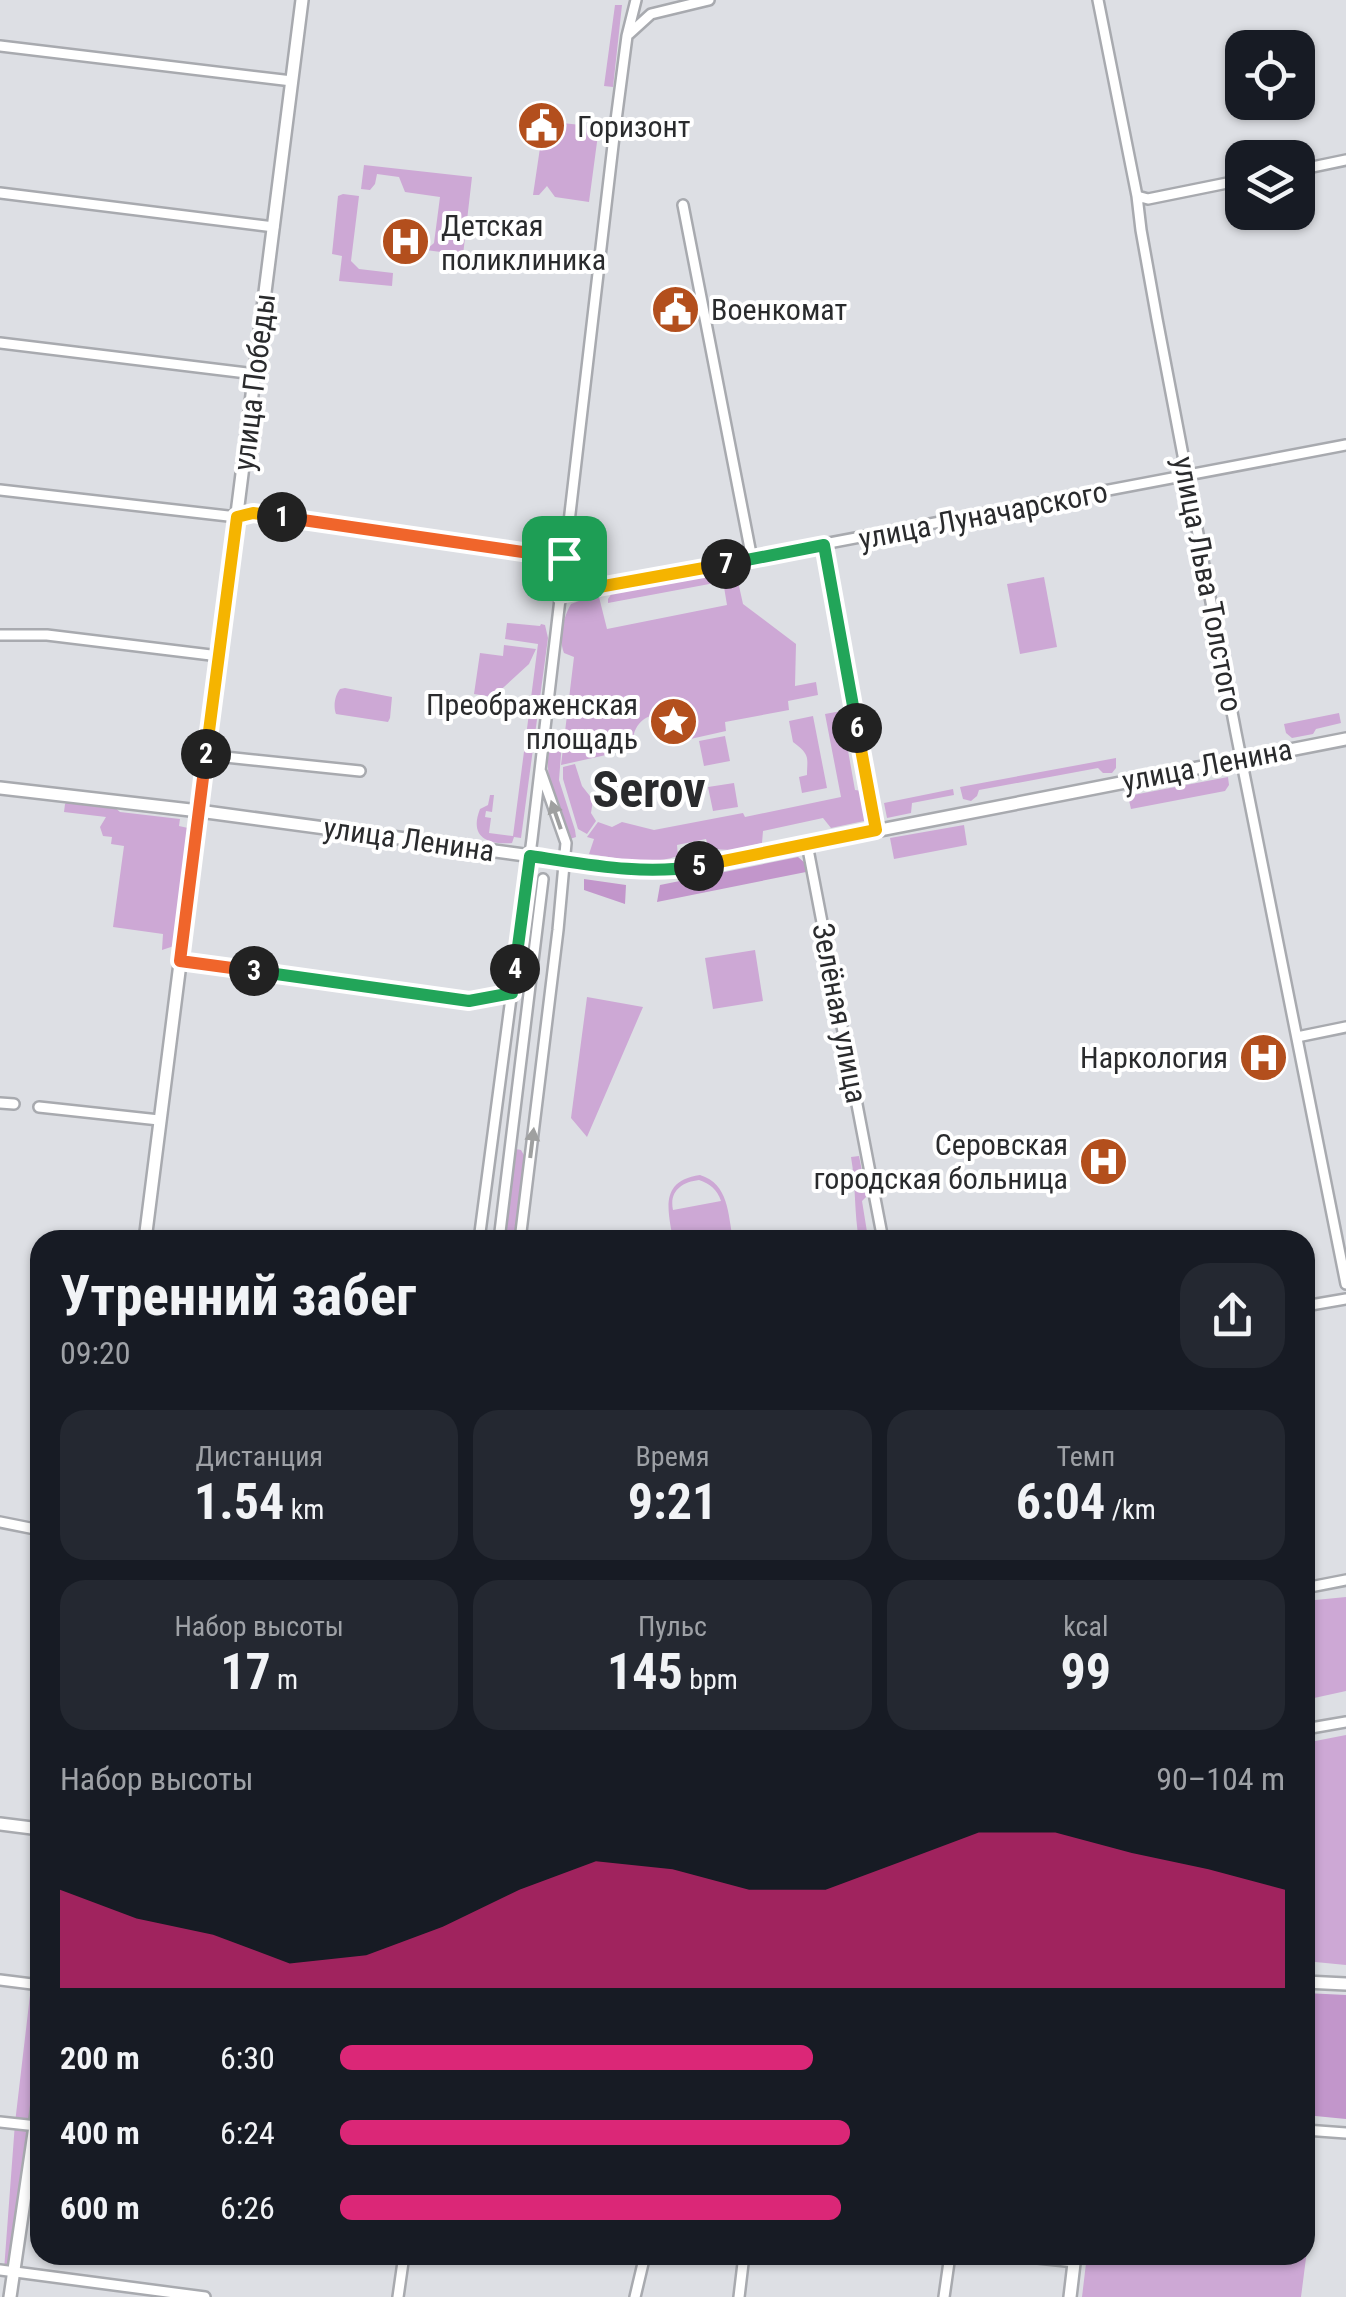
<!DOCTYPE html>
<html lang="ru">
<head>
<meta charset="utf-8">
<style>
  :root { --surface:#171b24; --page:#242831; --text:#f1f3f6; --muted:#9ea1a6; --accent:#db2777 }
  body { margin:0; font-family:"Roboto Condensed",sans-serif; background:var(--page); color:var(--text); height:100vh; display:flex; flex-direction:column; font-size:38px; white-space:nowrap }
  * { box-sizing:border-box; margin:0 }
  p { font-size:32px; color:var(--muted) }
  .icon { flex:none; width:55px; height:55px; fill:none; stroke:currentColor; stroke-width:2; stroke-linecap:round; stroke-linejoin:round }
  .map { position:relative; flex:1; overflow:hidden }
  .panel { position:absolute; left:30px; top:1230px; width:1285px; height:1035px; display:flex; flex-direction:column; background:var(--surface); border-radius:30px; box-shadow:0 2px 8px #0004 }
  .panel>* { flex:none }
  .controls { position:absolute; left:1225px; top:30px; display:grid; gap:20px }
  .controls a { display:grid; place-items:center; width:90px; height:90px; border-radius:20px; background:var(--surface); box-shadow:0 2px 8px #0004; font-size:50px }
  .pin { position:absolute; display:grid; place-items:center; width:85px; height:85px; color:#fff; margin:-42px; border-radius:20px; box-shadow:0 5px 15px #0006 }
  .km { position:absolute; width:50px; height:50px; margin:-25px; border-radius:50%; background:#222; color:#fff; font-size:28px; line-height:50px; text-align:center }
  .round { display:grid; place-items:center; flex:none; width:105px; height:105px; border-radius:30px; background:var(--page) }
  .headline { display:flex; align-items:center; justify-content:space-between; height:170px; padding:0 30px }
  h1 { font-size:55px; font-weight:700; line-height:75px }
  .metrics { display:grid; grid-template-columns:repeat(3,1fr); gap:15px; height:170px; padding:10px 30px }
  .metrics div { display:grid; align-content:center; border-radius:25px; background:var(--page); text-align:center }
  .metrics b { font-size:50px; font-weight:700 }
  .metrics small { font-size:28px; font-weight:400 }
  .metrics p { font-size:28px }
  .chart { height:280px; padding:20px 30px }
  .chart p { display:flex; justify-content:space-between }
  .chart svg { width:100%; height:180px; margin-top:10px; fill:var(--accent); opacity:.7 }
  ul { padding:0 30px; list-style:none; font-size:32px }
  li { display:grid; grid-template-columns:160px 120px 1fr; align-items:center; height:75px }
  li i { height:25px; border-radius:12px; background:var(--accent) }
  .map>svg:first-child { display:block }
</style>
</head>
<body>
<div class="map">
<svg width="1346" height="2297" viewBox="0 0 1346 2297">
  <rect width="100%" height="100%" fill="#dddfe4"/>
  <path fill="#cda8d5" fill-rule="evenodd" d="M615,5H622L613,87L604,86Z
    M544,121L599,127L589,202L555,197L547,186L539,195H533Z
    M364,165L472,177L463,255L426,250L434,243L440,197L405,192L399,177L377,174L375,184L370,190L361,189Z
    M343,194L359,196L351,261L359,269L393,273L392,286L339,281L342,256L332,254L338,196Z
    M735,568L743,604L796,644L795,686L816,682L818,695L788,701L789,710L725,722L726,731L686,740C678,701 628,709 633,749L561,765L574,657L564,653C558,638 563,618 571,604L587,598L599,597L607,629L727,605L723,581L726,579L729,570Z
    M714,572L719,575L720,582L608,603V599L612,593Z
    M1044,577L1057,647L1020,654L1007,584Z
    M507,623L540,626L541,624L545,625L548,638L521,838L514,837L512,843C487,845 469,837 480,809L488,805L490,795H494L492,812L486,811L485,817L491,818L489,833L513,836L538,644L505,639Z
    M504,645L536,649L529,664L493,697L474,694L480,653L503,656Z
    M345,688L392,697L390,718L388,722L336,714C333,706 335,695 340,689Z
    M841,711L855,790L863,791L867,814L864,821L831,828L823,818L763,831L762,843L733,850L709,849L706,839L677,845L678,856C650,866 618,858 589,854L594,839L587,837L598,822L612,827L622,822L654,830L743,813L745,817L841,797L825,714Z
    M1339,713L1341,723L1316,729L1313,734L1292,738L1286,733L1284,724Z
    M813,716L827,788L802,793L799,777L807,775C807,758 811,755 793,742L789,721Z
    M725,736L730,761L704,766L699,741Z
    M552,742H562L559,780L575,830L576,837L570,839L566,834C557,805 540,772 552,742Z
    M1116,758V768L1112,773H1103L1098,768L979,790L977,796L971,801L963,799L960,787Z
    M575,764L582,786L593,800L591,813L596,821L587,834L578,829L563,779V767Z
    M1228,777L1229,785L1225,791L1131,809L1128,796Z
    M734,783L738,807L713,811L708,787Z
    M953,789L954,795L912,803L911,813L887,818L884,803Z
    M69,800L113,806L120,812L180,819L179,826L188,828L174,946L162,950L163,934L113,927L124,846L111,844L112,837L103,836L100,827L106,817L64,812L65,804Z
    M964,825L967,845L894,859L890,838Z
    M755,950L763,1001L713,1009L705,958Z
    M587,997L643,1007L587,1137L571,1118Z
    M511,1148L521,1150L525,1157L514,1240H499Z
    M859,1156L867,1196L862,1201L868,1238L875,1240H859C854,1212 856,1185 851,1157Z
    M700,1175C729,1184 728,1214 733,1240H673C668,1210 659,1181 700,1175ZM699,1180C710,1184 717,1189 721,1201L673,1210C669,1191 682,1182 699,1180Z
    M1346,1597V1691L1305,1700V1601Z
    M1346,1735V1965L1305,1961V1743Z
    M40,1910V2049L9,2271L4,2270L15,2123Z
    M1305,2218L1311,2219L1301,2297H1082L1087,2255H1305Z"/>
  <path fill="#c296cb" d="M798,857L805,863L806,872L657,902L660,885Z
    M584,879L626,885L625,904L584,890Z
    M1305,1993L1346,1995V2119L1305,2115Z"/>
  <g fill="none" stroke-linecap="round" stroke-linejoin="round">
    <defs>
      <path id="minor" d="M1098,0L1137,196L1141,230L1157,319L1236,733L1346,1284
        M629,34L651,14L709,0
        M0,46L292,81
        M1298,170L1346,160
        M0,193L274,227
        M1137,196L1148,199L1242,180
        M683,205L752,559
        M0,343L255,374
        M0,490L237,517L253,513L564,558
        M824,545L876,830
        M560,594L1346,445
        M0,635H47L219,656
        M206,755L360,771
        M807,844L883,1240
        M180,961L435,998L469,1001L512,993
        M1297,1037L1346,1027
        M0,1103L14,1104
        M39,1107L159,1120
        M479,1240L532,839L615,128L627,36L636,0
        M499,1240L543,879
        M520,1240L558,930L566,843L541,772
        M1305,1306L1346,1299
        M0,1522L40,1530
        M1305,1588L1346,1580
        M1305,1729L1346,1722
        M0,1980L40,1985
        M0,2122L37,2126
        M1305,2130L1346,2133
        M1010,2255L1075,2262
        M0,2270L205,2297
        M398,2297L404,2255
        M635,2297L645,2255
        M739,2297L744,2255
        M944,2297L950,2255"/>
      <path id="major" d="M0,788L199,811L628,869L675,870L1346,739
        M145,1240L302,0
        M0,1824L40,1829
        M1305,1982L1346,1984
        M10,2297L40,2092
        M1070,2297L1075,2255"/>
    </defs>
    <use href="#minor" stroke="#a8aaaf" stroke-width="14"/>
    <use href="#major" stroke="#a8aaaf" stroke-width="16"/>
    <use href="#minor" stroke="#fff" stroke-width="9"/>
    <use href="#major" stroke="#fff" stroke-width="11"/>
  </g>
  <defs><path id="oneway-solid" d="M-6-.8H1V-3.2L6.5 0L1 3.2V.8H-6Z" transform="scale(2.5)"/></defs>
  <g fill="#9fa0a0">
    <use href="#oneway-solid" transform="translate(556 815) rotate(-109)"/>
    <use href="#oneway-solid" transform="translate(532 1143) rotate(-83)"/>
  </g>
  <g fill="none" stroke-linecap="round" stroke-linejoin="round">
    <defs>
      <path id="split-1" d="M282,517L564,558"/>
      <path id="split-2" d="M206,754L237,517L253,513L282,517"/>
      <path id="split-3" d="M206,754L180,961L254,971"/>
      <path id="split-4" d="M254,971L469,1001L512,993L515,969"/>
      <path id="split-5" d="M515,969L530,856C586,864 642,876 699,866"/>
      <path id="split-6" d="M699,866L876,830L857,728"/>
      <path id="split-7" d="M726,564L824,545L857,728"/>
      <path id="split-8" d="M564,558L560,594L726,564"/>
    </defs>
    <use href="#split-1" stroke="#fff" stroke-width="20"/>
    <use href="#split-2" stroke="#fff" stroke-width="20"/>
    <use href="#split-3" stroke="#fff" stroke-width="20"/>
    <use href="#split-4" stroke="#fff" stroke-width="20"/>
    <use href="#split-5" stroke="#fff" stroke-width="20"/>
    <use href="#split-6" stroke="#fff" stroke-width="20"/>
    <use href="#split-7" stroke="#fff" stroke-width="20"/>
    <use href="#split-8" stroke="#fff" stroke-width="20"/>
    <use href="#split-1" stroke="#f0652b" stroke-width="12"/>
    <use href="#split-2" stroke="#f5b400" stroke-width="12"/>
    <use href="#split-3" stroke="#f0652b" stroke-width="12"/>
    <use href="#split-4" stroke="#22a559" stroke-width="12"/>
    <use href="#split-5" stroke="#22a559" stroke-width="12"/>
    <use href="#split-6" stroke="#f5b400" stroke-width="12"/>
    <use href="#split-7" stroke="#22a559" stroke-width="12"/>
    <use href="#split-8" stroke="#f5b400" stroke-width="12"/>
  </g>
  <defs>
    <symbol id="civic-disc" viewBox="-11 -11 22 22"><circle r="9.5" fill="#b34f1d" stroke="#fff"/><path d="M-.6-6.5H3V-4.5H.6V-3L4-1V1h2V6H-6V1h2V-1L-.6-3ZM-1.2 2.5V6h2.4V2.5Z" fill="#fff"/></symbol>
    <symbol id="hospital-disc" viewBox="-11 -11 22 22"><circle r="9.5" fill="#b34f1d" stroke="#fff"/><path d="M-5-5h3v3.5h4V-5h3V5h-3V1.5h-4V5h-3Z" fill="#fff"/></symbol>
    <symbol id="sight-disc" viewBox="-11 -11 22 22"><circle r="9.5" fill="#b34f1d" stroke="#fff"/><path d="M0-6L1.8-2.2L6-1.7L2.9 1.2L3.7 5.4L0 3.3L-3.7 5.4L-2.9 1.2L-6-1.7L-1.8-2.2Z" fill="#fff"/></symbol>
  </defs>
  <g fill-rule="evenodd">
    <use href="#civic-disc" x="514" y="98" width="55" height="55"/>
    <use href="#hospital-disc" x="378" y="214" width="55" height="55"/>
    <use href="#civic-disc" x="648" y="282" width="55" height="55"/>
    <use href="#sight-disc" x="646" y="694" width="55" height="55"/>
    <use href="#hospital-disc" x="1236" y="1030" width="55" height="55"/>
    <use href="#hospital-disc" x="1076" y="1134" width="55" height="55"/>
  </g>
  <g text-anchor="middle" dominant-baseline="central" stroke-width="8" stroke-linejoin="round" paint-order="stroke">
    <g font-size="30" fill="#2a2b2d" stroke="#fff" text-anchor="start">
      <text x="577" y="126">Горизонт</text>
      <text x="441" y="225">Детская<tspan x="441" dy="34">поликлиника</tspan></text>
      <text x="711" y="309">Военкомат</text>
      <text x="638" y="704" text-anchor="end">Преображенская<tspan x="638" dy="34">площадь</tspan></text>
      <text x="1228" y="1057" text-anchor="end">Наркология</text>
      <text x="1068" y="1144" text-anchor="end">Серовская<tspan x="1068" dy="34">городская больница</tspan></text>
    </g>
    <g font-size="30" fill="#2a2b2d" stroke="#fff">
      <text transform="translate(254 382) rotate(-83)">улица Победы</text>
      <text transform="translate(983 515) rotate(-11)">улица Луначарского</text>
      <text transform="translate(1208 584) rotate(79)">улица Льва Толстого</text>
      <text transform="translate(1207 765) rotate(-11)">улица Ленина</text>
      <text transform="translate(409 839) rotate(8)">улица Ленина</text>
      <text transform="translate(840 1013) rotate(79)">Зелёная улица</text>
    </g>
    <g font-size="50" font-weight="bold" fill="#2a2b2d" stroke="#fff">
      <text x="649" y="790">Serov</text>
    </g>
  </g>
</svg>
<div class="controls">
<a><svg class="icon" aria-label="locate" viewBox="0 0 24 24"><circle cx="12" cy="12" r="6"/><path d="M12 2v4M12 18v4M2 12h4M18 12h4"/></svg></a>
<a><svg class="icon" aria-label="layers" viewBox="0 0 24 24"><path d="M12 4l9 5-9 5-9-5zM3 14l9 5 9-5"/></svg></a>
</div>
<div class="pin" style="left:564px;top:558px;background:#1e9e55"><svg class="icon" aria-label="arrive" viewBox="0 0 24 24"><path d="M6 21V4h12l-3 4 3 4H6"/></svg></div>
<b class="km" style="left:282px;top:517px">1</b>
<b class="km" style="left:206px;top:754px">2</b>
<b class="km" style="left:254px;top:971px">3</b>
<b class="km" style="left:515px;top:969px">4</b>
<b class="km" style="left:699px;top:866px">5</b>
<b class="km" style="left:857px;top:728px">6</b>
<b class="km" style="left:726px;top:564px">7</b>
<section class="panel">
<div class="headline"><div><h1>Утренний забег</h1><p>09:20</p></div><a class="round"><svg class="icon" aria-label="share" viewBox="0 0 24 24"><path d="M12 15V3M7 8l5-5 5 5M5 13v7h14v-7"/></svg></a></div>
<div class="metrics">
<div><p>Дистанция</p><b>1.54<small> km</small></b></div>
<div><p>Время</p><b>9:21</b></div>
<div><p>Темп</p><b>6:04<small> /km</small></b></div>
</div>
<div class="metrics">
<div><p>Набор высоты</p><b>17<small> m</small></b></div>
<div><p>Пульс</p><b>145<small> bpm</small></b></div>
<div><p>kcal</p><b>99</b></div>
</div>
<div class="chart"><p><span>Набор высоты</span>90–104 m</p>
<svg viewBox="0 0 160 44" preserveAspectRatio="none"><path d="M0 44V20L10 27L20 31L30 38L40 36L50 29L60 20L70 13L80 15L90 20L100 20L110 13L120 6L130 6L140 11L150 15L160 20V44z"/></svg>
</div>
<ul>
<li><b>200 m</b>6:30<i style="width:50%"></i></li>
<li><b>400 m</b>6:24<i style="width:54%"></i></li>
<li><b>600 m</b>6:26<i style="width:53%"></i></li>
</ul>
</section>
</div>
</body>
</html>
